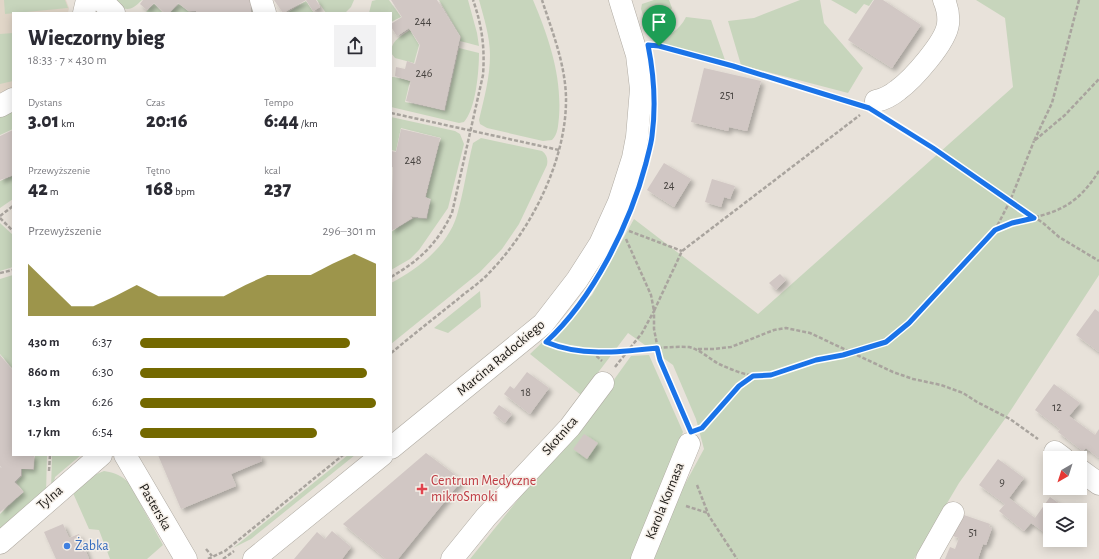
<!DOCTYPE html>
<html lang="pl">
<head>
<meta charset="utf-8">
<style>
  :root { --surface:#fff; --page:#f2f2f3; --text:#2b2b33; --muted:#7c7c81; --accent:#746900 }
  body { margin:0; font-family:"Alegreya Sans",sans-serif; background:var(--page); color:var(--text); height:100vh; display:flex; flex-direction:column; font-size:15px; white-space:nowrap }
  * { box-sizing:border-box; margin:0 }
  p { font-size:13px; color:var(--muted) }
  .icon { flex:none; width:22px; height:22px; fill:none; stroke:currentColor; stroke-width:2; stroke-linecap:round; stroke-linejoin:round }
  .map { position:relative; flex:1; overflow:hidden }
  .sheet { position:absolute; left:12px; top:12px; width:380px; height:444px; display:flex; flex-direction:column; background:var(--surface); border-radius:0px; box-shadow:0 2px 10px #0003 }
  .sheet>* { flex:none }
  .needle { width:26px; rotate:219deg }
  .tools { position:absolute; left:1043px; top:451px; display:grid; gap:8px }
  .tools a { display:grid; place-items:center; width:44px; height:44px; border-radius:0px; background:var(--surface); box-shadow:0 2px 10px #0003; font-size:20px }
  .pin { position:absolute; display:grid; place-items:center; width:34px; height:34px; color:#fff; margin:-41px -17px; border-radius:50% 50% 50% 0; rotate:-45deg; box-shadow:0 0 4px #0007 }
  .pin .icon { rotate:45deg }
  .round { display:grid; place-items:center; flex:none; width:42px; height:42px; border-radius:0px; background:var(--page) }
  .headline { display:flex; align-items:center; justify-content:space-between; height:68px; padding:0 16px }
  h1 { font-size:22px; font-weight:800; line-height:30px }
  .metrics { display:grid; grid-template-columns:repeat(3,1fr); gap:6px; height:68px; padding:4px 16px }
  .metrics div { display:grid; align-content:center }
  .metrics b { font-size:20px; font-weight:800 }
  .metrics small { font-size:11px; font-weight:400 }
  .metrics p { font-size:11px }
  .chart { height:112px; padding:8px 16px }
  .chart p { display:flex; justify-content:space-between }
  .chart svg { width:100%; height:72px; margin-top:4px; fill:var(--accent); opacity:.7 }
  ul { padding:0 16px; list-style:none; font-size:13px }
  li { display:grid; grid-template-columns:64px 48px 1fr; align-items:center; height:30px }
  li i { height:10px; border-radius:5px; background:var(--accent) }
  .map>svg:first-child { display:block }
</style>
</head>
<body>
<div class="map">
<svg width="1099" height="559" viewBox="0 0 1099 559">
  <defs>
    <filter id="shadow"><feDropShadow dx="3.5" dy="3.5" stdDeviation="2" flood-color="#0004"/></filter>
  </defs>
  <rect width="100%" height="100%" fill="#e8e2da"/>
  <path fill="#e1d6c8" d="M0,0H66L69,8L68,13H13V88L0,95Z"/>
  <path fill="#c7d5bc" d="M4,0H65L68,8L5,14Z
    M113,0H142C130,12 125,12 113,0Z
    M317,0H354L351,7L345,13H326Z
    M376,0H389L401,17L391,22V13H369L372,1Z
    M439,0H468L477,33L479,46L460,41L461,37Z
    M479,0H533C549,38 562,76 559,117C558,126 558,134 552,140L543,141L487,128L480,124L479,120C484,99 490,77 490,55C490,37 484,18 479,0Z
    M654,0H669L672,8L665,18L646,25L641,9L642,4Z
    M800,0H820L824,23L863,68L848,93L741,65L728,21L754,18Z
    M831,0H873L869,6L864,4L856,14Z
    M976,0H1099V275L1007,416L959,483L914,559H654L679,495L704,449L696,419L673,365L628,333L581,395L530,354L592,295L634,219L758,314L1013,87L1005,18Z
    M306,1L314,13H287Z
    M154,4L163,13H145Z
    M179,4L189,12H196V13H170Z
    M686,17L711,20L725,60L652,41C668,37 679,31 686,17Z
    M410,30L419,45L414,63L395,58L391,53C391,41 401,36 410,30Z
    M13,33V81L0,84V34Z
    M459,48L479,53C479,71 476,109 464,122L459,123L391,107V77H394L410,81L405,102L445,111Z
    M13,107V129L0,135V113Z
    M391,117L455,131L460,134L464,144L448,208L419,250L410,259L391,270V232L414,218L427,219L431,199L426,197L441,138L401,128L396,151L391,150Z
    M481,138L542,151C547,155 548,159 547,165L519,224L502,249L480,272L391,344V283C418,269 448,246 457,215C464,191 467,167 473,143Z
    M13,176V199L0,208V181Z
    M0,223L13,235V267L0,271Z
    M13,275V369L0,354V279Z
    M480,291L481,307L448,333L434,328Z
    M649,355L683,432L631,559H470L608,388L631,356Z
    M35,455H47L46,494L0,534V514L24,492L16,482L22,476V469L34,470Z
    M52,455H81L55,477L53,488L51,490Z
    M348,455H355L251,539L233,548Z
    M104,471C115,473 121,475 129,483L163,545L147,559H110L99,530L89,529L73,493L94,475Z"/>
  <path fill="#d1c7c4" filter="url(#shadow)" d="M143,0H250L251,13H196V11H189L178,3L169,13H165L154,3L147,10L140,4Z
    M274,0H316L320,7L313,11L306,0L283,13Z
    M391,0H437L460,37L444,110L406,101L411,81L395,76L396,67L405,69L407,61L415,64L420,45L409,28L397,36L391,27V24L402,17Z
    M874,0H883L921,25L892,68L848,40Z
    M704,68L761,81L747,131L729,127L728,131L691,122Z
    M401,129L440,138L425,197L430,200L426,218L410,216L412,218L391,231L393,167H391V151L396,152Z
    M13,130V175L0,180V136Z
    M664,163L691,179L674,207L647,190Z
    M712,179L735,186L730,199L724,197L721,207L705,202Z
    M780,274L786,280L776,290L769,283Z
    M1095,309L1099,312V352L1076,335Z
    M0,355L13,371V455H34L33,469H21V475L14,482L23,492L0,512V467L2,468L0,466Z
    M527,372L549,388L530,414L504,394L510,386L514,389Z
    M1054,384L1080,403L1069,416L1095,435L1099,429V458L1086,448L1083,451L1058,432L1060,429L1035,410Z
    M499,405L512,414L505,423L493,413Z
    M584,434L598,443L587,459L573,449Z
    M426,453L462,480L398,559H386L343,524Z
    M158,455H260L262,461L231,474L236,486L181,509Z
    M998,459L1024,478L1009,498L1035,518L1050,497L1068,510H1050V536L1031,523L1024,531L999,511L1005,504L979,485Z
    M961,514L990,524L989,527L992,528L986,545L983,544L978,559H945L950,547L955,549L959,538L953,536Z
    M63,524L69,538L79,534L89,559H56L44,532Z
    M332,531L351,547L342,559H294L317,532L325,539Z"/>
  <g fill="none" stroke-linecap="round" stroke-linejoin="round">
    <defs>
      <path id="minor" d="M101,0L114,13
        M261,0L265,13
        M84,13L87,0
        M876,101C885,99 892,95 898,90C913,79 946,42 948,24C949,16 947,7 944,0
        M0,106L13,99
        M391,448L543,324L577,280L600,244L619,202L633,158L637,137L641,89L637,55L620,0
        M1055,452L1063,458
        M125,455L186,559
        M1080,470L1099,484
        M0,543L101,455
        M254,559L382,455
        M452,559L486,517L570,427L603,383
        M642,559L689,444
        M927,559L953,513"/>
    </defs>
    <use href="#minor" stroke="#b0aba3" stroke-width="23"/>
    <path stroke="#a9a49e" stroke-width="2.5" stroke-dasharray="4 2" stroke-linecap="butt" d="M1079,0L1052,103L1034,141L1065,115L1099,79
      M656,46L733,66L855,104
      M733,62V66
      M391,113L559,150
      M888,120L933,148L1043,223L1059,237L1099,261
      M0,216L13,206
      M0,218L13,231
      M995,230C1005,223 1017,222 1028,219C1063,211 1079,202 1099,171
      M629,231L682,251
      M626,239L651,295L654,311L682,251L860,115
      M0,273L13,270
      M391,277C420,260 437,244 452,213L483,75C485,48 482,25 473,0
      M551,344C594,363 644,345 689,347C701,350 708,358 719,364C732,370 747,376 762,377L816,360L843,355L886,342L898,333L994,232L1010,201L1034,141
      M698,349H714L731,347L774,330L786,328L810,333L893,372L913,379L941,385L963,393L977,402L1010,419L1038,439
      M592,352L602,361
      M391,353C413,335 435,317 457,300C467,291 480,283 489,273C532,229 567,159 566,97C565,63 552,31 542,0
      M615,367L642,333L654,311V329L660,360L687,423
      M703,428L739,386L753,376
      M49,471L50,455
      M697,485L709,516L737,559
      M686,506L708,513
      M206,549L212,556
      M208,559L225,551L343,455
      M223,559L234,551"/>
    <use href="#minor" stroke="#fff" stroke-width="22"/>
  </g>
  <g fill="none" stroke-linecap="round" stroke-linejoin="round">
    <defs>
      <path id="route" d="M648,45L659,46L733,66L869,108L933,148L1034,218L1012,223L995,230L909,323L886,342L843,355L816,360L771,375L753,376L739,386L702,428L691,432L660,360L657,348C620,352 581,357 546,342C593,299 630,224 646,163C648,154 651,145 652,136C656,106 654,75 648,45Z"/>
    </defs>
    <use href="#route" stroke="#fff" stroke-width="8"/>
    <use href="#route" stroke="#1a73e8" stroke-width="5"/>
  </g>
  <path fill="#e0444e" stroke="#f5efe8" stroke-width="1.5" d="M420 483h4v4h4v4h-4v4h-4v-4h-4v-4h4z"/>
  <circle fill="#3f7fe0" stroke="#f5efe8" stroke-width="1.5" cx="67" cy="546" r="4"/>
  <g text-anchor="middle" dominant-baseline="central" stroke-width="3" stroke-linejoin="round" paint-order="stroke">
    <g font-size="12" fill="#46423f">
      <text x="423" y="21">244</text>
      <text x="424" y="73">246</text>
      <text x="727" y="95">251</text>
      <text x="413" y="160">248</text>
      <text x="669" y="185">24</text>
      <text x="526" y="392">18</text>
      <text x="1057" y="407">12</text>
      <text x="1002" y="482">9</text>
      <text x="973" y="532">51</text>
    </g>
    <g font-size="14" fill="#181613" stroke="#f5efe8">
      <text transform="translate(501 358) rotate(-40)">Marcina Radockiego</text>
      <text transform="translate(560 436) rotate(-49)">Skotnica</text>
      <text transform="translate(50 498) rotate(-41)">Tylna</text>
      <text transform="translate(665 501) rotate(-68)">Karola Kornasa</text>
      <text transform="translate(155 507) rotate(60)">Pasterska</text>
    </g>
    <g font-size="14" fill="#be3a42" stroke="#f5efe8" text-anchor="start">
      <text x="431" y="481">Centrum Medyczne<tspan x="431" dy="16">mikroSmoki</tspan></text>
    </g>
    <g font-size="14" fill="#366cbe" stroke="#f5efe8" text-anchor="start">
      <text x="75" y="546">Żabka</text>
    </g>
  </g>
</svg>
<div class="tools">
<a><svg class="needle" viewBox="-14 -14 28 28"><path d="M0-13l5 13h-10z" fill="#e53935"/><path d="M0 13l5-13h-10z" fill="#7c7c81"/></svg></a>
<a><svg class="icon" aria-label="layers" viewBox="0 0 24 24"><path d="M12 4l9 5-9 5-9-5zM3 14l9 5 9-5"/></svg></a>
</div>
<div class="pin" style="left:659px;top:46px;background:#1e9e55"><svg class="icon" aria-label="arrive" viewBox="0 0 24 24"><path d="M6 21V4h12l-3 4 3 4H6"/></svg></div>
<section class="sheet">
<div class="headline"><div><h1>Wieczorny bieg</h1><p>18:33 · 7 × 430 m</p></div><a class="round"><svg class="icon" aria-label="share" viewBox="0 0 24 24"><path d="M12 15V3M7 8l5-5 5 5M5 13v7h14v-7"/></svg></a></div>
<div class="metrics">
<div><p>Dystans</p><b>3.01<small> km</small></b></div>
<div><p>Czas</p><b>20:16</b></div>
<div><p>Tempo</p><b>6:44<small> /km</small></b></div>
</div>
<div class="metrics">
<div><p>Przewyższenie</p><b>42<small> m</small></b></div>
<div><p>Tętno</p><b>168<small> bpm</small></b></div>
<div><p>kcal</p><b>237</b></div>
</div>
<div class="chart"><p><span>Przewyższenie</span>296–301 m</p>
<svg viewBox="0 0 160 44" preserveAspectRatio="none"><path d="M0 44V12L10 25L20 38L30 38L40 32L50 25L60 32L70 32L80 32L90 32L100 25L110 19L120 19L130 19L140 12L150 6L160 12V44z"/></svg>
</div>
<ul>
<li><b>430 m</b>6:37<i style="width:89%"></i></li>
<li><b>860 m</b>6:30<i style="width:96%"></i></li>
<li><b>1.3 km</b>6:26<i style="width:100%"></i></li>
<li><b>1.7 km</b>6:54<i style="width:75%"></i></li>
</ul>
</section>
</div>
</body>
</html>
